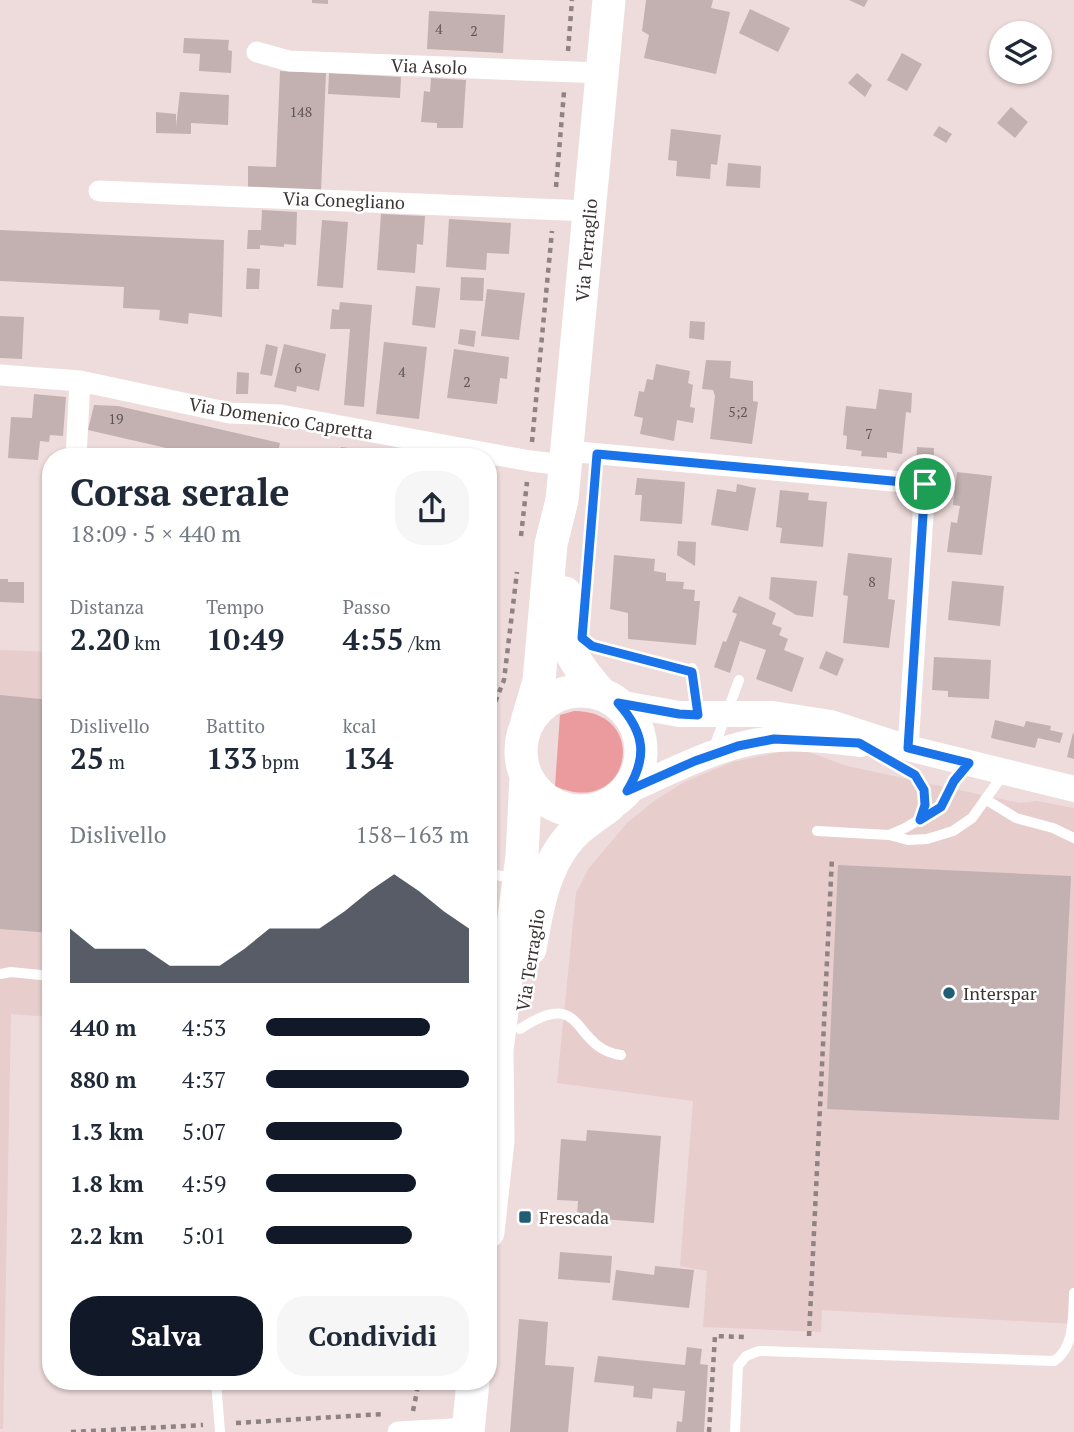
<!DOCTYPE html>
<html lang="it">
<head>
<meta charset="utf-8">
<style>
  :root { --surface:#fff; --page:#f6f6f7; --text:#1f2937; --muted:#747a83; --accent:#111827 }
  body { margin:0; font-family:"PT Serif",serif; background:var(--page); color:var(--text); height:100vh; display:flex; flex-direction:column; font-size:26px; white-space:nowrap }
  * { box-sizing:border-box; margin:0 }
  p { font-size:23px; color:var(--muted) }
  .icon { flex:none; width:38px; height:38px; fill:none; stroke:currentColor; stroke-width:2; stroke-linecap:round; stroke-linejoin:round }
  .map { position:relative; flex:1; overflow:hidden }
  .drawer { position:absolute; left:42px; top:448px; width:455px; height:942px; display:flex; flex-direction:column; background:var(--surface); border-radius:28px; box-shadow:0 2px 5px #0004 }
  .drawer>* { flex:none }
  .fabs { position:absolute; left:989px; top:21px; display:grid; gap:14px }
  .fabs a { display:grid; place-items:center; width:63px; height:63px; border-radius:50%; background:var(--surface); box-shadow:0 2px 5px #0004; font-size:35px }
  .pin { position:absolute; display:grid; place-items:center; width:60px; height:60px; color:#fff; margin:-30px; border:4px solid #fff; border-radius:50%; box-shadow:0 2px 7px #0007 }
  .round { display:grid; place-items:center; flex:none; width:74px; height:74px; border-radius:28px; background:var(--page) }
  .head { display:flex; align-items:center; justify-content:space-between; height:119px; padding:0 28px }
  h1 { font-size:38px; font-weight:700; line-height:52px }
  .figures { display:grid; grid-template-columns:repeat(3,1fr); gap:10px; height:119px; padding:7px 28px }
  .figures div { display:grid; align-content:center }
  .figures b { font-size:30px; font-weight:700 }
  .figures small { font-size:19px; font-weight:400 }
  .figures p { font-size:19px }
  .chart { height:196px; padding:14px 28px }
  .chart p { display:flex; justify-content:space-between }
  .chart svg { width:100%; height:126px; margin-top:7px; fill:var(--accent); opacity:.7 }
  .primary-button { display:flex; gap:14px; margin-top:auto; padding:14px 28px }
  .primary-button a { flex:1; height:80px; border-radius:28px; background:var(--accent); color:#fff; font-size:28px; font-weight:700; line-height:80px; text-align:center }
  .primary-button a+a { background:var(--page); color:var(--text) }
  ul { padding:0 28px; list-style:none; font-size:23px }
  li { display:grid; grid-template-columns:112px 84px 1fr; align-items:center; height:52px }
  li i { height:18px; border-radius:9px; background:var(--accent) }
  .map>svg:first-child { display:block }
</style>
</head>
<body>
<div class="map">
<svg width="1074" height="1432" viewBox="0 0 1074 1432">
  <rect width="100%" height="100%" fill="#eedbdb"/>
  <path fill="#e8cdcd" d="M0,650L51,652V1017L11,1014L3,1429H0Z
    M488,676L495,677L488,755Z
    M789,750L808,752L847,766L1019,803L1037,801L1074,808V1324L822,1310L821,1332L703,1327L707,1271L680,1266L693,1101L557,1083L576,893L589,868L627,823L654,801L686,781L733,762Z"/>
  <path fill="#eb9a9d" d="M574,711C652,711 630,820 555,786L560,715Z"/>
  <path fill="#c3b1b1" d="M312,0H328V4L312,3Z
    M646,0H713L711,8L730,12L716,74L644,58L649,35L642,31Z
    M849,0H868L864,7Z
    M750,9L790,28L778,52L739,33Z
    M429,11L505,15L503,53L427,49Z
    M184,38L229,40L228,50L232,51L231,73L199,71L200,54L183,53Z
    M902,53L922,64L907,91L887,80Z
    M280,71L326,73L321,191L248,188V166L276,167Z
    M329,73L401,77L400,98L328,94Z
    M857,73L872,85L865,97L848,83Z
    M431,78L466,80L463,128H437V123L421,122L424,91L430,92Z
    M180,92L229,95L228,125L191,123V134L156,133V112L176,114V126Z
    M1011,107L1028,122L1015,138L997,123Z
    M939,126L952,134L946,143L933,135Z
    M671,129L721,135L717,165L711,164L710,179L676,176L677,161L668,160Z
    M728,163L761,166L760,188L726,186Z
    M262,210L297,212L296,245L284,244V247L260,245V249H247L248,230H261Z
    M381,214L425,216L423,245L417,244L415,273L377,270Z
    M449,219L511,223L509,254L487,253L486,270L446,267Z
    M322,220L348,222L343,288L317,286Z
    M0,230L224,240L222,317L189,313L188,324L159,320L160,310L123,308L124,287L0,281Z
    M247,268L260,269L259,289H246Z
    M461,277L484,278L483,301L460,300Z
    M416,286L440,288L435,328L412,325Z
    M487,289L525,293L519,340L481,336Z
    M340,302L372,305L364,407L344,405L350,329H330L332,309L339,310Z
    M0,316L24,317L22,359L0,358Z
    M690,321L705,322L704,340L689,338Z
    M460,329L476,331L474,347L458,344Z
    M384,342L427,347L419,419L376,414Z
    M266,344L278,347L272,376L260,374Z
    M284,344L326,354L319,391L297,386L296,392L274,387Z
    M454,349L509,357L507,379L500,378L497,404L447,398Z
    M706,360L731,361L730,378L753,381V401L758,402L752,444L710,439L715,396L713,390L702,389Z
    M656,364L690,371L688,383L693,385L690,407L695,408L693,423L677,420L674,441L640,434L643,418L634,416L639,391L644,392L647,379L653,380Z
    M237,372L249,373L248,394H236Z
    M879,389L912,393L911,413L906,412L902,454L887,452V458L861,456L862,451L846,449L847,436L843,435L846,406L876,409Z
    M34,394L66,397L63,436L50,435L49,442L40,441L38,460L8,458L11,417L32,418Z
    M94,405L118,406L280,443L277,457H174L175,450L88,430Z
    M341,447L369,451L368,457H339Z
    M917,447L934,448L933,469L916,468Z
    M957,472L992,476L982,555L947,552L951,522L957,523L960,506L953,505Z
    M488,474L494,475L490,509H488Z
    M637,478L685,482L682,524L640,521L642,495H635Z
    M737,484L756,488L748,531L711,525L717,489L736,492Z
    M780,490L809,493L808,500L827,502L823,547L780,543L782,528L776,527Z
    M678,541L696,542L695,566L677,555Z
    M848,553L892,558L888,599L895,600L889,648L843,643L848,596L843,595Z
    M614,555L655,559L654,571L666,573V581L684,582L683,589L695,590L694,601H700L696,645L628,639V613L610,609Z
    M771,577L817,581L813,617L796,615L769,599Z
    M0,579H8V582H24V603L0,602Z
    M952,581L1004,586L1000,626L948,620Z
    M739,596L776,613L772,624L782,628L779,635L788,639L784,650L804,658L792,692L756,679L766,650L740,641L730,673L714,667L723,641L726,642L737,614L732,612Z
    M826,651L844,659L837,676L819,668Z
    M934,657L991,660L989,699L948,697V691L932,690Z
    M0,695L51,700V933L0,929Z
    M995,720L1024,727L1026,721L1051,726L1050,730L1063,733L1060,743L1038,738L1035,748L991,738Z
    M1073,733L1074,734V759L1067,757Z
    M838,865L1071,876L1059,1120L827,1109Z
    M587,1130L661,1136L654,1223L577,1217L578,1201L557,1200L561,1139L586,1141Z
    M560,1252L612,1256L610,1283L558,1279Z
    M655,1266L694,1270L689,1308L612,1300L616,1270L654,1275Z
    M519,1319L548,1322L545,1365L574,1367L568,1432H510Z
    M687,1347L702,1349L700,1364L708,1365L704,1432H676L677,1421L682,1422L685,1391L653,1388L652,1399L633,1397L634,1386L594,1382L598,1356L685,1365Z
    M118,1381H137L138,1389L119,1390Z"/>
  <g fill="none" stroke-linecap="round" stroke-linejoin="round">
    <path stroke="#8f8282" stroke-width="4.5" stroke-dasharray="5 5" stroke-linecap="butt" d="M568,51L572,0
      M556,187L564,92
      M532,442L552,231
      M521,536L527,482
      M586,574L592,506
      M600,648L676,668
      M488,720L504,680L517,572
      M809,1336L832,857
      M413,1411L419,1381
      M236,1423L384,1414
      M71,1432L203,1425
      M709,1432L715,1336L744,1337"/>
    <path stroke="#fff" stroke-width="10" d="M692,668L698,713
      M861,745C895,764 936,773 920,820
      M713,750L739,680
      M985,799L1016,818L1053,828L1074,838
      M817,831L889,835L908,840L927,839L953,831L972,818L1005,772
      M889,835L905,828L941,807L954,781L968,764
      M488,874L516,878
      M0,974L11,972L51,976
      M520,1029C587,985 570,1048 621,1055
      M216,1381L220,1432
      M735,1432L738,1366L746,1356L759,1351L1054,1361C1074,1348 1073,1320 1074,1293"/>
    <path stroke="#fff" stroke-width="21" d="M257,52L289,61L602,73
      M99,191L589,211
      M0,375L80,381
      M567,451L925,484L908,748
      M76,457L80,381L230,413L281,415L530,461L565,465
      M398,1432L469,1428"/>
    <path stroke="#fff" stroke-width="26" d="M618,703L679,714H773L831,723L908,748L1074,789
      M627,791C673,771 723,743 775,739C803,737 833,741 861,744"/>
    <path stroke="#fff" stroke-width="33" d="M565,593C561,644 569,656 601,694
      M521 751a60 60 0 1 1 120 0a60 60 0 1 1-120 0Z
      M527,722L539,681L551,544L562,500L609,0
      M530,949C537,909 544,863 574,833C584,823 597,815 609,806
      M488,1232L498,1141L497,1050L522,856L526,777
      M468,1432L473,1381"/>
  </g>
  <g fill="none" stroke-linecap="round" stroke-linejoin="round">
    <defs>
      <path id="route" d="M597,454L925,484L908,748L969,763L954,781L941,807L920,820L925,805L924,790L915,775L859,743L774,739L738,746L695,761L627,791C648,757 645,733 618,703L679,714L698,715L692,672L592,646L582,638Z"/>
    </defs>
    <use href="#route" stroke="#fff" stroke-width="14"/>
    <use href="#route" stroke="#1a73e8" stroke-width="9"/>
  </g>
  <g fill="#1f5e74" stroke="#fff" stroke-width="2.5">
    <circle cx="949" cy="993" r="7"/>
    <rect x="518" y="1210" width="14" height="14" rx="3.5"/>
  </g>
  <g text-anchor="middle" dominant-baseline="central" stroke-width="5" stroke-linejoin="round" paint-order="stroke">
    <g font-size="14" fill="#5e5353">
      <text x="439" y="28">4</text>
      <text x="474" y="30">2</text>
      <text x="301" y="111">148</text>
      <text x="298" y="367">6</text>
      <text x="402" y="371">4</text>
      <text x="467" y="381">2</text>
      <text x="738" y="411">5;2</text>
      <text x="116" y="418">19</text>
      <text x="869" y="433">7</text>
      <text x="872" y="581">8</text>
    </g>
    <g font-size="18" fill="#3c3434" stroke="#fff">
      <text transform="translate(429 66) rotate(2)">Via Asolo</text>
      <text transform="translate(344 200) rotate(2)">Via Conegliano</text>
      <text transform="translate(586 250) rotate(-85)">Via Terraglio</text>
      <text transform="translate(281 418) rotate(9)">Via Domenico Capretta</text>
      <text transform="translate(530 960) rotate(-81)">Via Terraglio</text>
    </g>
    <g font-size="18" fill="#3c3434" stroke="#fff" text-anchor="start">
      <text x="963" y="993">Interspar</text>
      <text x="539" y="1217">Frescada</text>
    </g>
  </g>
</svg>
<div class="fabs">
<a><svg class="icon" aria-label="layers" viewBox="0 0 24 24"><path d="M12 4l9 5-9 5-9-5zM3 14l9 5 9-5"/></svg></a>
</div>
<div class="pin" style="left:925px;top:484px;background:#1e9e55"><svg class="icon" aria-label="arrive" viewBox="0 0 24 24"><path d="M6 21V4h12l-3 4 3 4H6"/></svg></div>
<section class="drawer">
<div class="head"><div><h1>Corsa serale</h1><p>18:09 · 5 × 440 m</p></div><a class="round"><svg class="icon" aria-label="share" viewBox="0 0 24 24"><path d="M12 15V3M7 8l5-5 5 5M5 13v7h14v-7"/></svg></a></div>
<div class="figures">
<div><p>Distanza</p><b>2.20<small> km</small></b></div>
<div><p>Tempo</p><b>10:49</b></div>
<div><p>Passo</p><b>4:55<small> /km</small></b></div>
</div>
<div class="figures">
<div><p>Dislivello</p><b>25<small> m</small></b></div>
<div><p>Battito</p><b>133<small> bpm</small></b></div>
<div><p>kcal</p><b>134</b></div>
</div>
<div class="chart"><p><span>Dislivello</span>158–163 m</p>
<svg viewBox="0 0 160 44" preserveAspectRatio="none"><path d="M0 44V25L10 32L20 32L30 32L40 38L50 38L60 38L70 32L80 25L90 25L100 25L110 19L120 12L130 6L140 12L150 19L160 25V44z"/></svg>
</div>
<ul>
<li><b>440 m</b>4:53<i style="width:81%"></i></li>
<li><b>880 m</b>4:37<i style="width:100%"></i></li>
<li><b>1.3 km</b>5:07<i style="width:67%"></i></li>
<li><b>1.8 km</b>4:59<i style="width:74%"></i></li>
<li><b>2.2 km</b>5:01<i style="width:72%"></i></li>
</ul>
<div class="primary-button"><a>Salva</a><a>Condividi</a></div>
</section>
</div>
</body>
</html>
